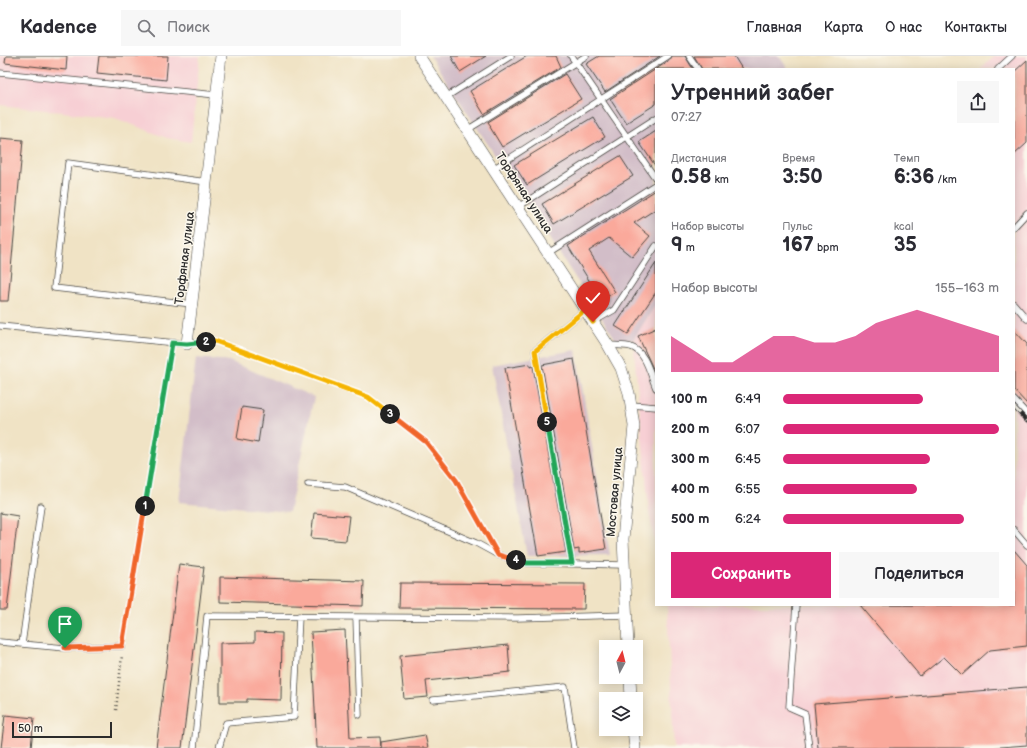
<!DOCTYPE html>
<html lang="ru">
<head>
<meta charset="utf-8">
<style>
  :root { --surface:#fff; --page:#f7f7f7; --text:#2b2b33; --muted:#7c7c81; --line:#e1e1e2; --accent:#db2777 }
  body { margin:0; font-family:"Balsamiq Sans",sans-serif; background:var(--page); color:var(--text); height:100vh; display:flex; flex-direction:column; font-size:15px; white-space:nowrap }
  * { box-sizing:border-box; margin:0 }
  p { font-size:13px; color:var(--muted) }
  .icon { flex:none; width:22px; height:22px; fill:none; stroke:currentColor; stroke-width:2; stroke-linecap:round; stroke-linejoin:round }
  .map { position:relative; flex:1; overflow:hidden }
  .drawer { position:absolute; left:655px; top:12px; width:360px; height:538px; display:flex; flex-direction:column; background:var(--surface); border-radius:0px; box-shadow:0 2px 10px #0003 }
  .drawer>* { flex:none }
  .needle { width:26px; rotate:7deg }
  .buttons { position:absolute; left:599px; top:584px; display:grid; gap:8px }
  .buttons a { display:grid; place-items:center; width:44px; height:44px; border-radius:0px; background:var(--surface); box-shadow:0 2px 10px #0003; font-size:20px }
  .scale { position:absolute; left:12px; bottom:10px; width:100px; box-sizing:border-box; padding-left:4px; border:2px solid #2b2b2b; border-top:0; font-size:11px; line-height:14px; white-space:nowrap; color:#2b2b2b; -webkit-text-stroke:3px #fbf7ec; paint-order:stroke }
  .pin { position:absolute; display:grid; place-items:center; width:34px; height:34px; color:#fff; margin:-41px -17px; border-radius:50% 50% 50% 0; rotate:-45deg; box-shadow:0 0 4px #0007 }
  .pin .icon { rotate:45deg }
  .km { position:absolute; width:20px; height:20px; margin:-10px; border-radius:50%; background:#222; color:#fff; font-size:11px; line-height:20px; text-align:center }
  .round { display:grid; place-items:center; flex:none; width:42px; height:42px; border-radius:0px; background:var(--page) }
  .head { display:flex; align-items:center; justify-content:space-between; height:68px; padding:0 16px }
  h1 { font-size:22px; font-weight:600; line-height:30px }
  .figures { display:grid; grid-template-columns:repeat(3,1fr); gap:6px; height:68px; padding:4px 16px }
  .figures div { display:grid; align-content:center }
  .figures b { font-size:20px; font-weight:600 }
  .figures small { font-size:11px; font-weight:400 }
  .figures p { font-size:11px }
  .chart { height:112px; padding:8px 16px }
  .chart p { display:flex; justify-content:space-between }
  .chart svg { width:100%; height:72px; margin-top:4px; fill:var(--accent); opacity:.7 }
  .cta { display:flex; gap:8px; margin-top:auto; padding:8px 16px }
  .cta a { flex:1; height:46px; border-radius:0px; background:var(--accent); color:#fff; font-size:16px; font-weight:600; line-height:46px; text-align:center }
  .cta a+a { background:var(--page); color:var(--text) }
  ul { padding:0 16px; list-style:none; font-size:13px }
  li { display:grid; grid-template-columns:64px 48px 1fr; align-items:center; height:30px }
  li i { height:10px; border-radius:5px; background:var(--accent) }
  header { display:flex; align-items:center; gap:24px; box-sizing:border-box; height:56px; padding:0 20px; background:var(--surface); border-bottom:1px solid var(--line) }
  header strong { font-size:19px }
  nav { display:flex; gap:22px; margin-inline-start:auto; font-size:14px }
  .search { width:280px; height:36px; background:var(--page); display:flex; align-items:center; gap:10px; box-sizing:border-box; padding:0 14px; border-radius:0px; color:var(--muted); font-size:15px }
  .map>svg:first-child { display:block }
</style>
</head>
<body>
<header>
<strong>Kadence</strong>
<div class="search"><svg class="icon" aria-label="search" viewBox="0 0 24 24"><circle cx="10" cy="10" r="6"/><path d="M15 15l6 6"/></svg>Поиск</div>
<nav><a>Главная</a><a>Карта</a><a>О нас</a><a>Контакты</a></nav>
</header>
<div class="map">
<svg width="1027" height="692" viewBox="0 0 1027 692">
  <rect width="100%" height="100%" fill="#fbf7ec"/>
  <filter id="ink" filterUnits="userSpaceOnUse"><feTurbulence type="fractalNoise" baseFrequency=".025" numOctaves="2"/><feDisplacementMap in="SourceGraphic" scale="8" xChannelSelector="R" yChannelSelector="G"/><feConvolveMatrix kernelMatrix="1 2 1 2 8 2 1 2 1" color-interpolation-filters="sRGB"/></filter>
  <filter id="wash" filterUnits="userSpaceOnUse"><feTurbulence type="fractalNoise" baseFrequency=".012" numOctaves="4" result="noise"/><feDisplacementMap in="SourceGraphic" scale="16" xChannelSelector="R" yChannelSelector="G"/><feGaussianBlur stdDeviation="0.9" result="paint"/><feColorMatrix in="noise" values="0 0 0 0 0 0 0 0 0 0 0 0 0 0 0 0 0 1.4 0 .05"/><feComposite in="paint" operator="in"/></filter>
  <g filter="url(#wash)">
    <rect width="100%" height="100%" fill="#f0e3c5"/>
    <path fill="#f7cfd4" d="M0,0H200L191,86L167,82L115,62L0,49Z
      M995,0H1027V692H674L667,549H1014V13H980Z
      M656,248V490L649,456L633,284Z"/>
    <path fill="#d2bdc8" d="M430,0H779L788,13H656V248L633,284H616Z
      M576,294L610,499L527,500L492,309Z
      M196,302L229,305L314,341L289,456L179,446Z"/>
    <g id="blocks">
      <path fill="#faa99b" d="M6,0H67L66,14L5,7Z
        M99,0H168L166,24L97,17Z
        M451,0H486L460,16Z
        M527,0H556L561,11L484,58L470,35Z
        M599,0H660L605,36L586,8Z
        M672,0H685L693,13H656V48L626,67L610,43L670,4Z
        M694,0H734L742,13H702Z
        M1027,4V87L1014,99V16Z
        M565,18L581,43L502,91L490,71L491,70L488,66Z
        M593,61L605,81L527,129L514,109Z
        M656,75V111L639,86Z
        M0,82L23,84L8,245H0Z
        M620,100L633,120L554,168L542,148Z
        M656,134V153L634,167L650,180L632,201L609,182L589,195L615,236L601,244L568,190Z
        M656,207V236L628,278L615,270Z
        M656,272V319L638,280Z
        M1014,274L1027,288V348L1014,334Z
        M574,303L606,493L579,497V493L574,494L542,309Z
        M530,308V311L533,310L566,496L538,500L505,312Z
        M242,351L263,354L258,387L237,383Z
        M0,457L18,460L7,554H0Z
        M314,457L349,460L346,485L311,482Z
        M1014,494L1027,509V590L990,594L962,619L944,601L920,620L860,549H1014Z
        M179,508L204,511L182,692H156Z
        M220,521L364,525L363,550L220,546Z
        M400,527L585,528L584,553L399,552Z
        M345,574L350,682L380,681L381,692H317L311,576Z
        M255,576L282,577L281,644L247,643V646H220V587L255,586Z
        M508,589L510,616L426,625L428,641L404,643L400,600Z
        M1027,631V689L988,692H818L814,648Z
        M5,659L34,662L31,692H1Z
        M425,679L428,692H381V686Z"/>
    </g>
  </g>
  <g filter="url(#ink)">
    <use href="#blocks" fill-opacity="0" stroke="#494742" stroke-width="1"/>
    <g fill="none" stroke-linecap="round" stroke-linejoin="round">
      <defs>
        <path id="lane" d="M571,0L656,123
          M689,0L698,13
          M998,13L1012,0
          M0,17L216,39
          M446,41L511,0
          M467,74L586,0
          M493,113L668,0
          M518,151L656,62
          M1014,171L1027,157
          M548,197L656,128
          M192,248L54,232L68,107L207,126
          M1014,248L1027,263
          M593,266L614,254L656,190
          M0,270L187,288
          M609,289C616,290 624,289 631,291C646,296 650,318 656,332
          M1014,344L1027,358
          M632,349L656,351
          M308,428L345,431L476,487L498,499L527,507L624,509
          M1014,474L1027,489
          M572,507L535,295L585,254
          M796,549L789,651L805,658L809,692
          M356,561L359,659
          M0,586L65,592L122,590
          M22,588L41,450
          M433,644L565,631L574,692
          M194,692L207,560L518,562L627,559
          M219,692L226,667L294,661L299,560"/>
        <path id="street" d="M419,0L608,289L621,312L629,337L634,370L623,483L628,591
          M187,288L221,0
          M630,621L631,643
          M633,673L635,692"/>
      </defs>
      <use href="#lane" stroke="#494742" stroke-width="7"/>
      <use href="#street" stroke="#494742" stroke-width="12"/>
      <path stroke="#494742" stroke-width="2.5" stroke-dasharray="1 3" stroke-linecap="butt" d="M198,287L215,285L368,341L426,386L456,424L489,483
        M123,582L171,295
        M116,654L122,599"/>
      <use href="#lane" stroke="#fff" stroke-width="5.5"/>
      <use href="#street" stroke="#fff" stroke-width="11"/>
      <defs>
        <path id="rail" d="M1014,351L1027,365"/>
      </defs>
      <use href="#rail" stroke="#2b2b2b" stroke-width="4.5"/>
      <use href="#rail" stroke="#fbf7ec" stroke-width="3" stroke-dasharray="9" stroke-linecap="butt"/>
    </g>
  </g>
  <g fill="none" stroke-linecap="round" stroke-linejoin="round" filter="url(#ink)">
    <defs>
      <path id="split-1" d="M65,592L122,590L145,450"/>
      <path id="split-2" d="M145,450L172,287L187,288L206,286"/>
      <path id="split-3" d="M206,286L215,285L368,341L390,358"/>
      <path id="split-4" d="M390,358L426,386L456,424L498,499L516,504"/>
      <path id="split-5" d="M516,504L527,507H572L547,366"/>
      <path id="split-6" d="M547,366L535,295L585,254L593,266"/>
    </defs>
    <use href="#split-1" stroke="#fff" stroke-width="8"/>
    <use href="#split-2" stroke="#fff" stroke-width="8"/>
    <use href="#split-3" stroke="#fff" stroke-width="8"/>
    <use href="#split-4" stroke="#fff" stroke-width="8"/>
    <use href="#split-5" stroke="#fff" stroke-width="8"/>
    <use href="#split-6" stroke="#fff" stroke-width="8"/>
    <use href="#split-1" stroke="#f0652b" stroke-width="5"/>
    <use href="#split-2" stroke="#22a559" stroke-width="5"/>
    <use href="#split-3" stroke="#f5b400" stroke-width="5"/>
    <use href="#split-4" stroke="#f0652b" stroke-width="5"/>
    <use href="#split-5" stroke="#22a559" stroke-width="5"/>
    <use href="#split-6" stroke="#f5b400" stroke-width="5"/>
  </g>
  <g text-anchor="middle" dominant-baseline="central" stroke-width="3" stroke-linejoin="round" paint-order="stroke">
    <g font-size="12" fill="#2b2b2b" stroke="#fbf7ec">
      <text transform="translate(524 137) rotate(57)">Торфяная улица</text>
      <text transform="translate(185 202) rotate(-83)">Торфяная улица</text>
      <text transform="translate(615 436) rotate(-85)">Мостовая улица</text>
    </g>
  </g>
</svg>
<div class="buttons">
<a><svg class="needle" viewBox="-14 -14 28 28"><path d="M0-13l5 13h-10z" fill="#e53935"/><path d="M0 13l5-13h-10z" fill="#7c7c81"/></svg></a>
<a><svg class="icon" aria-label="layers" viewBox="0 0 24 24"><path d="M12 4l9 5-9 5-9-5zM3 14l9 5 9-5"/></svg></a>
</div>
<div class="scale">50 m</div>
<div class="pin" style="left:65px;top:592px;background:#1e9e55"><svg class="icon" aria-label="arrive" viewBox="0 0 24 24"><path d="M6 21V4h12l-3 4 3 4H6"/></svg></div>
<div class="pin" style="left:593px;top:266px;background:#d93025"><svg class="icon" aria-label="check" viewBox="0 0 24 24"><path d="M5 12l5 5 9-10"/></svg></div>
<b class="km" style="left:145px;top:450px">1</b>
<b class="km" style="left:206px;top:286px">2</b>
<b class="km" style="left:390px;top:358px">3</b>
<b class="km" style="left:516px;top:504px">4</b>
<b class="km" style="left:547px;top:366px">5</b>
<section class="drawer">
<div class="head"><div><h1>Утренний забег</h1><p>07:27</p></div><a class="round"><svg class="icon" aria-label="share" viewBox="0 0 24 24"><path d="M12 15V3M7 8l5-5 5 5M5 13v7h14v-7"/></svg></a></div>
<div class="figures">
<div><p>Дистанция</p><b>0.58<small> km</small></b></div>
<div><p>Время</p><b>3:50</b></div>
<div><p>Темп</p><b>6:36<small> /km</small></b></div>
</div>
<div class="figures">
<div><p>Набор высоты</p><b>9<small> m</small></b></div>
<div><p>Пульс</p><b>167<small> bpm</small></b></div>
<div><p>kcal</p><b>35</b></div>
</div>
<div class="chart"><p><span>Набор высоты</span>155–163 m</p>
<svg viewBox="0 0 160 44" preserveAspectRatio="none"><path d="M0 44V22L10 30L20 38L30 38L40 30L50 22L60 22L70 26L80 26L90 22L100 14L110 10L120 6L130 10L140 14L150 18L160 22V44z"/></svg>
</div>
<ul>
<li><b>100 m</b>6:49<i style="width:65%"></i></li>
<li><b>200 m</b>6:07<i style="width:100%"></i></li>
<li><b>300 m</b>6:45<i style="width:68%"></i></li>
<li><b>400 m</b>6:55<i style="width:62%"></i></li>
<li><b>500 m</b>6:24<i style="width:84%"></i></li>
</ul>
<div class="cta"><a>Сохранить</a><a>Поделиться</a></div>
</section>
</div>
</body>
</html>
